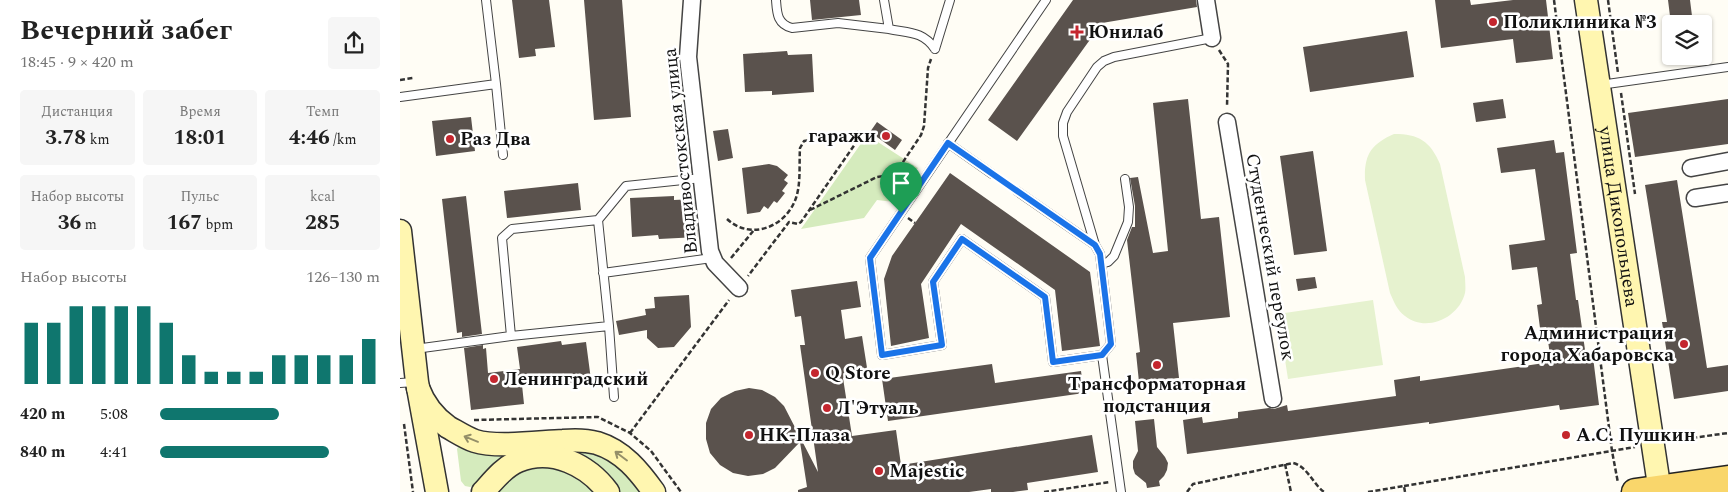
<!DOCTYPE html>
<html lang="ru">
<head>
<meta charset="utf-8">
<style>
  :root { --surface:#fff; --page:#f6f6f6; --text:#222; --muted:#767676; --accent:#0f766e }
  body { margin:0; font-family:Spectral,serif; background:var(--page); color:var(--text); height:100vh; display:flex; flex-direction:column; font-size:19px; white-space:nowrap }
  * { box-sizing:border-box; margin:0 }
  p { font-size:16px; color:var(--muted) }
  .icon { flex:none; width:28px; height:28px; fill:none; stroke:currentColor; stroke-width:2; stroke-linecap:round; stroke-linejoin:round }
  .map { position:relative; flex:1; overflow:hidden }
  .sheet { display:flex; flex-direction:column; background:var(--surface); width:400px }
  .sheet>* { flex:none }
  .fabs { position:absolute; left:1262px; top:15px; display:grid; gap:10px }
  .fabs a { display:grid; place-items:center; width:50px; height:50px; border-radius:5px; background:var(--surface); box-shadow:0 1px 4px #0004; font-size:25px }
  .pin { position:absolute; display:grid; place-items:center; width:42px; height:42px; color:#fff; margin:-51px -21px; border-radius:50% 50% 50% 0; rotate:-45deg; box-shadow:0 0 5px #0007 }
  .pin .icon { rotate:45deg }
  .round { display:grid; place-items:center; flex:none; width:52px; height:52px; border-radius:5px; background:var(--page) }
  .overview { display:flex; align-items:center; justify-content:space-between; height:85px; padding:0 20px }
  h1 { font-size:28px; font-weight:700; line-height:38px }
  .figures { display:grid; grid-template-columns:repeat(3,1fr); gap:8px; height:85px; padding:5px 20px }
  .figures div { display:grid; align-content:center; border-radius:5px; background:var(--page); text-align:center }
  .figures b { font-size:21px; font-weight:700 }
  .figures small { font-size:14px; font-weight:400 }
  .figures p { font-size:14px }
  .chart { height:140px; padding:10px 20px }
  .chart p { display:flex; justify-content:space-between }
  .chart svg { width:100%; height:90px; margin-top:5px; stroke:var(--accent); stroke-width:6 }
  ul { padding:0 20px; list-style:none; font-size:16px }
  li { display:grid; grid-template-columns:80px 60px 1fr; align-items:center; height:38px }
  li i { height:12px; border-radius:6px; background:var(--accent) }
  main { display:flex; flex:1; min-height:0 }
  .map>svg:first-child { display:block }
</style>
</head>
<body>
<main>
<section class="sheet">
<div class="overview"><div><h1>Вечерний забег</h1><p>18:45 · 9 × 420 m</p></div><a class="round"><svg class="icon" aria-label="share" viewBox="0 0 24 24"><path d="M12 15V3M7 8l5-5 5 5M5 13v7h14v-7"/></svg></a></div>
<div class="figures">
<div><p>Дистанция</p><b>3.78<small> km</small></b></div>
<div><p>Время</p><b>18:01</b></div>
<div><p>Темп</p><b>4:46<small> /km</small></b></div>
</div>
<div class="figures">
<div><p>Набор высоты</p><b>36<small> m</small></b></div>
<div><p>Пульс</p><b>167<small> bpm</small></b></div>
<div><p>kcal</p><b>285</b></div>
</div>
<div class="chart"><p><span>Набор высоты</span>126–130 m</p>
<svg viewBox="0 0 160 44" preserveAspectRatio="none"><path d="M5 44V14M15 44V14M25 44V6M35 44V6M45 44V6M55 44V6M65 44V14M75 44V30M85 44V38M95 44V38M105 44V38M115 44V30M125 44V30M135 44V30M145 44V30M155 44V22"/></svg>
</div>
<ul>
<li><b>420 m</b>5:08<i style="width:54%"></i></li>
<li><b>840 m</b>4:41<i style="width:77%"></i></li>
</ul>
</section>
<div class="map">
<svg width="1328" height="492" viewBox="0 0 1328 492">
  <rect width="100%" height="100%" fill="#fffdf5"/>
  <path fill="#d5ebbd" d="M467,135L518,168L494,202L477,200L464,218L401,229Z
    M59,445L122,451L79,483L70,487L65,486L61,481L57,449Z
    M164,452L195,453L217,463L245,492H217Z
    M160,466L197,492H92L124,467Z"/>
  <path fill="#e6f2cf" d="M994,134C1019,134 1030,141 1040,164L1065,277C1065,282 1066,288 1065,293C1059,318 1026,333 1005,316C997,310 994,302 990,293L965,180C964,155 971,144 994,134Z
    M973,300L983,365L888,379L878,314Z"/>
  <path fill="#5a524d" d="M112,0H149L155,47L135,49L136,56L119,58Z
    M184,0H222L231,117L194,120Z
    M410,0H459L461,15L412,20Z
    M673,0H796L797,7L702,23L617,141L588,120Z
    M1035,0H1070L1071,5L1113,0H1146L1153,59L1116,63L1113,39L1041,48Z
    M1268,0H1290L1293,24H1271Z
    M1007,31L1014,77L910,92L903,47Z
    M387,51L388,55L412,54L414,92L372,95V91L345,92L343,54Z
    M788,99L801,219L819,217L830,317L773,323L779,378L739,382L736,353L740,352L727,240L732,227H735V206L730,178L738,177L753,253L768,251L753,103Z
    M1103,99L1106,118L1076,122L1073,103Z
    M1328,99V144L1235,157L1228,113Z
    M71,117L75,151L36,156L32,121Z
    M477,122L502,140L495,150L470,132Z
    M328,129L333,158L318,161L313,131Z
    M1154,140L1156,153L1164,152L1177,253L1170,254L1176,300H1178L1186,357H1193L1199,405L1160,410L1159,405L1029,424V422L787,454L783,420L802,417L803,423L838,418V412L869,408L874,409L887,405L888,411L996,396L994,380L1020,376V381L1151,362L1146,327L1140,328L1137,305L1142,304L1137,267L1112,270L1109,245L1145,240L1135,169L1101,173L1097,148Z
    M913,151L927,251L894,255L880,156Z
    M369,164L377,166L388,175L384,180L388,183L382,191L385,193L377,203L374,201L368,209L364,206L360,212L347,214L342,168Z
    M550,173L690,272L700,346L662,351L655,290L561,224L521,284L529,338L491,346L484,279L492,256Z
    M1277,180L1307,368L1328,365V391L1274,399L1262,322H1267L1245,185Z
    M178,183L181,210L107,218L104,191Z
    M66,196L82,334L62,337V332L57,333L42,199Z
    M274,196V200L294,199L298,237L259,239L258,235L232,237L230,198Z
    M915,277L917,288L898,291L896,279Z
    M457,281L461,307L441,310L445,339L462,336L468,374L443,378L452,436L496,430L501,465L692,435L698,472L627,483L628,490L613,492H591V489L569,492H398V490L407,487L400,442L375,468L363,474L348,476L333,473L320,465L310,453L306,439V423L311,409L321,398L335,391L349,388L362,390L375,397L384,406L418,472L400,345H405L401,316L395,317L391,290Z
    M289,295L291,327L274,347L258,348L247,338V330L219,335L216,321L246,315L245,309L255,308L254,297Z
    M161,341L162,345L186,342L191,380L149,386L148,381L122,385L124,404L71,410L64,348L83,345V349L86,348L88,373L120,369L117,347Z
    M592,364L595,383L681,371L684,393L488,421L482,379Z
    M754,419L757,447L765,457L768,463L767,470L764,476L759,481L760,486L747,488L746,483L735,474L733,468V461L738,451L735,421Z"/>
  <g fill="none" stroke-linecap="round" stroke-linejoin="round">
    <defs>
      <path id="service" d="M86,0L96,84
        M376,0C377,13 377,24 392,28L438,23L489,29
        M484,0L489,29C508,33 523,31 535,49
        M646,0L470,258L482,355L542,345L533,282L562,239L645,297L653,362L702,355
        M535,49L550,0
        M1200,85L1328,67
        M0,97L96,84L103,155
        M548,143L592,174
        M617,191L695,245L700,254L711,344L702,355L721,492
        M695,245L663,136V123L667,112L697,67L704,61L714,57L812,38
        M701,264L708,262L714,256L728,222L729,207L725,179
        M203,273L312,258
        M209,326L214,397
        M111,336L209,326L198,220
        M15,349L111,336L102,238L112,229L198,220L226,186L302,178
        M0,383L15,382"/>
      <path id="minor" d="M292,0L288,57L310,251L315,263L339,288
        M806,0L812,38
        M827,122L873,399
        M1291,168L1328,161
        M1295,198L1328,193"/>
      <g id="secondary">
        <path id="s1" d="M1186,0L1260,492"/>
        <path d="M0,231L17,382L37,492"/>
        <path d="M18,388C24,404 34,417 48,427C57,432 66,438 75,441C97,448 139,442 163,441C174,440 186,440 197,443C223,451 239,471 254,492"/>
        <path d="M83,492C93,481 104,467 118,461C152,447 188,465 208,492"/>
      </g>
      <path id="primary" d="M1235,492L1328,479"/>
    </defs>
    <use href="#service" stroke="#444" stroke-width="10"/>
    <use href="#minor" stroke="#444" stroke-width="19"/>
    <use href="#secondary" stroke="#333" stroke-width="25"/>
    <use href="#primary" stroke="#222" stroke-width="29"/>
    <path stroke="#333" stroke-width="2.5" stroke-dasharray="5 2.5" stroke-linecap="butt" d="M1154,0L1212,451L1218,483
      M1208,0L1218,73
      M819,50L828,64L827,107
      M0,80L13,78
      M1221,93L1235,194
      M599,179L609,186
      M497,197L495,185V174L521,135L524,126L528,68L531,59
      M410,210L477,177L495,174
      M508,218L515,223
      M327,219C351,241 386,227 396,198C401,183 399,164 400,148L404,141L458,132L462,134L401,222L398,224L389,222L348,276
      M331,258L354,230
      M74,420L198,417L230,433L251,451L281,492
      M4,424L13,492
      M230,433L329,300
      M1270,441L1328,433
      M885,464L891,492
      M1004,486L1235,447
      M644,492L710,482
      M787,492L793,484L893,463C907,466 913,484 924,492
      M968,492L1004,486L1005,492"/>
    <use href="#service" stroke="#fff" stroke-width="8"/>
    <use href="#minor" stroke="#fff" stroke-width="16"/>
    <use href="#secondary" stroke="#fff6b0" stroke-width="22"/>
    <use href="#primary" stroke="#f9d66b" stroke-width="26"/>
  </g>
  <defs><path id="oneway-shaft" d="M-6 0H5M1.5-3L5.5 0L1.5 3" fill="none" stroke-width="1.6" stroke-linecap="round" stroke-linejoin="round" transform="scale(1.25)"/></defs>
  <g stroke="#948f68">
    <use href="#oneway-shaft" transform="translate(71 439) rotate(-158)"/>
    <use href="#oneway-shaft" transform="translate(221 456) rotate(-143)"/>
  </g>
  <g fill="none" stroke-linecap="round" stroke-linejoin="round">
    <defs>
      <path id="route" d="M548,143L695,245L700,254L711,344L702,355L653,362L645,297L562,239L533,282L542,345L482,355L470,258Z"/>
    </defs>
    <use href="#route" stroke="#fff" stroke-width="10"/>
    <use href="#route" stroke="#1a73e8" stroke-width="6"/>
  </g>
  <g fill="#c4262e" stroke="#fff" stroke-width="2">
    <circle cx="1093" cy="22" r="5"/>
    <path d="M674.5 24.5h5v5h5v5h-5v5h-5v-5h-5v-5h5z"/>
    <circle cx="486" cy="136" r="5"/>
    <circle cx="50" cy="139" r="5"/>
    <circle cx="1284" cy="344" r="5"/>
    <circle cx="757" cy="365" r="5"/>
    <circle cx="415" cy="373" r="5"/>
    <circle cx="94" cy="379" r="5"/>
    <circle cx="427" cy="408" r="5"/>
    <circle cx="349" cy="435" r="5"/>
    <circle cx="1166" cy="435" r="5"/>
    <circle cx="479" cy="471" r="5"/>
  </g>
  <g text-anchor="middle" dominant-baseline="central" stroke-width="5" stroke-linejoin="round" paint-order="stroke">
    <g font-size="19" font-weight="bold" fill="#111" stroke="#fff" text-anchor="start">
      <text x="1103" y="22">Поликлиника №3</text>
      <text x="688" y="32">Юнилаб</text>
      <text x="476" y="136" text-anchor="end">гаражи</text>
      <text x="60" y="139">Раз Два</text>
      <text x="1274" y="333" text-anchor="end">Администрация<tspan x="1274" dy="22">города Хабаровска</tspan></text>
      <text x="425" y="373">Q Store</text>
      <text x="104" y="379">Ленинградский</text>
      <text x="757" y="384" text-anchor="middle">Трансформаторная<tspan x="757" dy="22">подстанция</tspan></text>
      <text x="437" y="408">Л'Этуаль</text>
      <text x="359" y="435">НК-Плаза</text>
      <text x="1176" y="435">А.С. Пушкин</text>
      <text x="489" y="471">Majestic</text>
    </g>
    <g font-size="19" fill="#111" stroke="#fff">
      <text transform="translate(281 151) rotate(-96)">Владивостокская улица</text>
      <text stroke="none"><textPath href="#s1" startOffset="219">улица Дикопольцева</textPath></text>
      <text transform="translate(870 257) rotate(80)">Студенческий переулок</text>
    </g>
  </g>
</svg>
<div class="fabs">
<a><svg class="icon" aria-label="layers" viewBox="0 0 24 24"><path d="M12 4l9 5-9 5-9-5zM3 14l9 5 9-5"/></svg></a>
</div>
<div class="pin" style="left:501px;top:213px;background:#1e9e55"><svg class="icon" aria-label="arrive" viewBox="0 0 24 24"><path d="M6 21V4h12l-3 4 3 4H6"/></svg></div>
</div>
</main>
</body>
</html>
